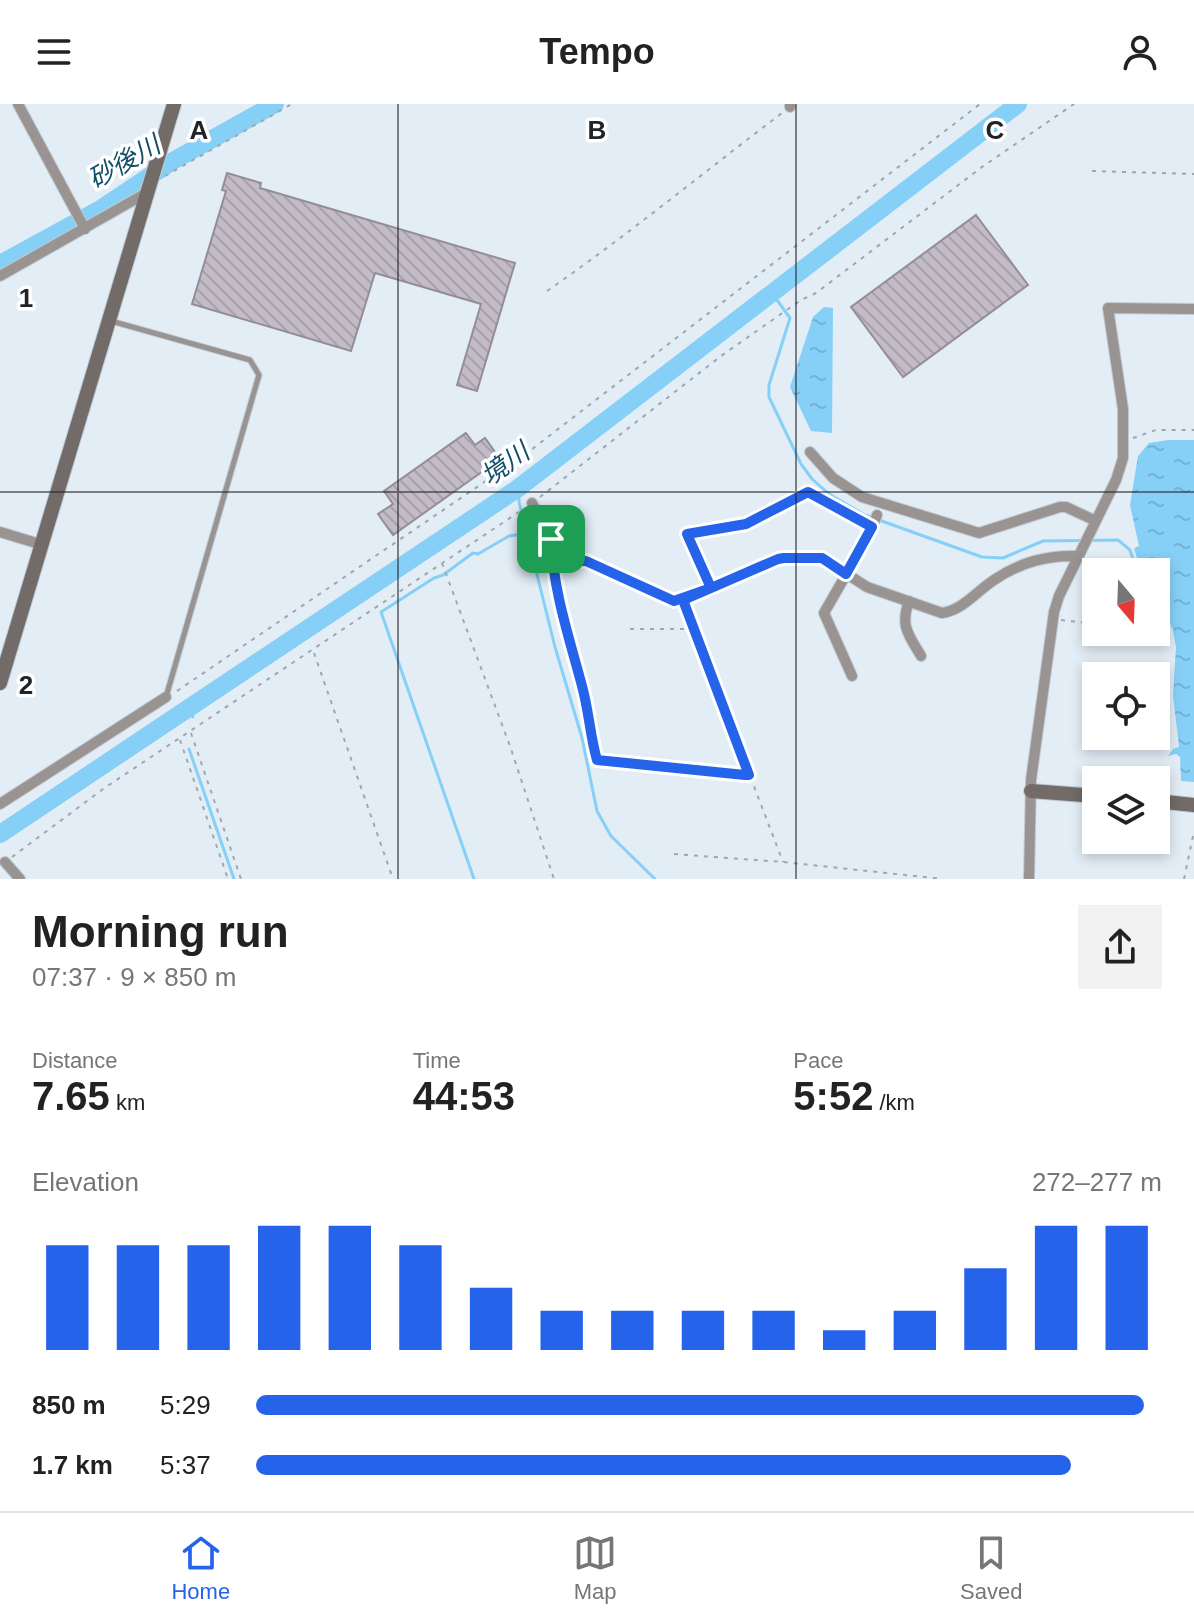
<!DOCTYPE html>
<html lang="en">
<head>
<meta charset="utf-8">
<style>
  :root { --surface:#fff; --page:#f2f2f2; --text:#222; --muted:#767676; --line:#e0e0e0; --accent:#2563eb }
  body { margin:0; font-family:Helvetica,"Noto Sans JP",sans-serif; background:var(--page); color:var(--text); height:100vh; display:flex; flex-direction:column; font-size:30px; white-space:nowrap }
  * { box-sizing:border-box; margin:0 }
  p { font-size:26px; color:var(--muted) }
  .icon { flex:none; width:44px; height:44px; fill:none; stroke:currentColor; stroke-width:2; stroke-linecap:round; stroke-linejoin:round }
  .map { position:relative; height:775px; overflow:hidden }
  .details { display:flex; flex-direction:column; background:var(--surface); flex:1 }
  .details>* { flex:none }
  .needle { width:52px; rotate:161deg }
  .fabs { position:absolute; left:1082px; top:454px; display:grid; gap:16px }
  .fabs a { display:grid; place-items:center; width:88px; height:88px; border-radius:0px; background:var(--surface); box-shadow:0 4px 12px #0003; font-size:40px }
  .pin { position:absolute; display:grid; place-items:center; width:68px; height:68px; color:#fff; margin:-34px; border-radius:16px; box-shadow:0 4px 12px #0006 }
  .round { display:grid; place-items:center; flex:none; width:84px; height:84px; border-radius:0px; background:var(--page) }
  .summary { display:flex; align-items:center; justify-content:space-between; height:136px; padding:0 32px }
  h1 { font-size:44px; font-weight:800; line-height:60px }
  .stats { display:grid; grid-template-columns:repeat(3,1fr); gap:12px; height:136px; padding:8px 32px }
  .stats div { display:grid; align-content:center }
  .stats b { font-size:40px; font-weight:800 }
  .stats small { font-size:22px; font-weight:400 }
  .stats p { font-size:22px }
  .chart { height:224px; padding:16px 32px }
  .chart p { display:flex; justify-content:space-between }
  .chart svg { width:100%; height:144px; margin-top:8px; stroke:var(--accent); stroke-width:6 }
  ul { padding:0 32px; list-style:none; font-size:26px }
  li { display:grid; grid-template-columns:128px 96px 1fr; align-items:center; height:60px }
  li i { height:20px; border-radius:10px; background:var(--accent) }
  header { display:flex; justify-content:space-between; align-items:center; height:104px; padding:0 32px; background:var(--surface); font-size:36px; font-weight:800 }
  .dock { display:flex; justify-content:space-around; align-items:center; height:112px; border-top:2px solid var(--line); background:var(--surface); font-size:22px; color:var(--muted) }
  .dock a { display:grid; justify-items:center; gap:4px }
  .dock .on { color:var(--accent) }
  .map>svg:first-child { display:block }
</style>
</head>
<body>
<header><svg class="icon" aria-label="menu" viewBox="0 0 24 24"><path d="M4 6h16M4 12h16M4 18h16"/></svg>Tempo<svg class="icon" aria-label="person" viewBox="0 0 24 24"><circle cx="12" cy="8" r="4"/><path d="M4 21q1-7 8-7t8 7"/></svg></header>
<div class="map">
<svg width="1194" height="775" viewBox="0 0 1194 775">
  <defs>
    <pattern id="water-ripples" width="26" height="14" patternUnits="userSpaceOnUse" patternTransform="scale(2)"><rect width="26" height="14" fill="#86d0f7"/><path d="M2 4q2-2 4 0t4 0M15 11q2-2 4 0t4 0" fill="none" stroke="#73b2d4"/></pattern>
    <pattern id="building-back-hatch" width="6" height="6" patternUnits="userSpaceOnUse" patternTransform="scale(2)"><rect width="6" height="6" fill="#c3bcc6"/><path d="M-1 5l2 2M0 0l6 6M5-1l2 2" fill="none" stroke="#a7a1aa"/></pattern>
  </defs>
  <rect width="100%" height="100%" fill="#e3edf6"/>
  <path fill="url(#water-ripples)" d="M824,203L833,204L832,329L811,327L790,283L813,213Z
    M1168,336H1194V678L1181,677L1180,653L1176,650L1168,652L1173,645L1179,643L1173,591L1176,543L1173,527L1168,514L1162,508L1156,489V468H1149L1147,464L1141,466L1134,445L1139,442L1130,401L1138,352L1149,339Z"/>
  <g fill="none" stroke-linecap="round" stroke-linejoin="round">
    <path stroke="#86d0f7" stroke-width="3" d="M772,189L790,214L769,281V293L801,360L812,375L829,390L865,411L982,453L1003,454L1043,437L1118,436L1130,446L1137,467
      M519,384V398L555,543L582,634L597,707L611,732L655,775
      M187,604L193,613
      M189,645L234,775
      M474,775L381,508L434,474L443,471L473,449L478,450L509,432L527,429"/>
    <path stroke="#86d0f7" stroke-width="18" d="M0,160L99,106L171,58L275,0
      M0,730L517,385L1018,0"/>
  </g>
  <path fill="url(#building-back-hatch)" stroke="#948d97" stroke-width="2" d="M227,69L261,79L260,84L515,159L477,287L457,281L481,200L375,169L351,247L192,200L226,87L222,86Z
    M976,111L1028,181L903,273L851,203Z
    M466,329L475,341L485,334L500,355L393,431L378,410L393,400L384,387Z"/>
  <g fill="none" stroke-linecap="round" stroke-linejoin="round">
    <defs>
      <path id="lane" d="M111,217L250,256L259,271L166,593"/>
      <path id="street" d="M18,0L85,125
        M790,3V0
        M0,172L148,88
        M810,348L833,374L862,393L979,429L1060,403H1066L1096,417
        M532,399L551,435L568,455L586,457L674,497L688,494L778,455L812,453L822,454L867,483L942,509C963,506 977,487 994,476C1021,458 1047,451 1078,452
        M0,428L43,441
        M711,484L687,430L746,420L808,388L872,423
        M909,497C900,522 908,530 921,552
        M852,572L824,509L870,429L877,411
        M0,700L166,593
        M5,758L20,775
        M1029,775L1031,676L1054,508L1059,492L1116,376L1123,354V305L1108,204L1194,205"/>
      <path id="secondary" d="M0,579L174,0
        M1031,687L1096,692
        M1156,697L1194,701"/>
    </defs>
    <use href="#lane" stroke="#c0c9d1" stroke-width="7"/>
    <use href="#street" stroke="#c0c9d1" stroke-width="12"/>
    <use href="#secondary" stroke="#c0c9d1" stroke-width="16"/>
    <path stroke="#9fa7ae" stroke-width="2" stroke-dasharray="4 6" stroke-linecap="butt" d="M1092,67L1194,70
      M165,72L292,0
      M547,187C628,131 704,68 782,9
      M1133,334L1156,326H1194
      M540,393L721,252L801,196L816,189L982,63L1074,0
      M552,452L558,494L582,581L597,656L749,671
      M442,459L510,642L554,775
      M686,505L783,758
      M1061,516L1096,520
      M630,525H692
      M314,549L393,775
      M177,587L527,349L980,0
      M191,629L241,775
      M180,636L228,775
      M674,750L783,758L943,775
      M12,753L103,685L522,406
      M1184,775L1194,727"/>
    <use href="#lane" stroke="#999491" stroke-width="5"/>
    <use href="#street" stroke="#999491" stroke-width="10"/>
    <use href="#secondary" stroke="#726b67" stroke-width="14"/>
  </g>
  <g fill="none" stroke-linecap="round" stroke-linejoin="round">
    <defs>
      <path id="route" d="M551,435C553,486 569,533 582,582C589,607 590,632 597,656L745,671H749L683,496L688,494L778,455L784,454H822L846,470L872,423L808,388L746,420L687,430L711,484L674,497L586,457H571L551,435"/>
    </defs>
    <use href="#route" stroke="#fff" stroke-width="16"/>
    <use href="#route" stroke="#2563eb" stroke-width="10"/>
  </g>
  <path fill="none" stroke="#202327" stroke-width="2" stroke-opacity="0.55" d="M398,0V775M796,0V775M0,388H1194"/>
  <g text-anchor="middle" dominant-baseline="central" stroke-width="7" stroke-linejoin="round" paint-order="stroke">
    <g font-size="26" font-style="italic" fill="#124e68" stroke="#fff">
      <text transform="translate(124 58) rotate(-30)">砂後川</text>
      <text transform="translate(505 360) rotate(-36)">境川</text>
    </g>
  </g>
  <g font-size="26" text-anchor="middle" font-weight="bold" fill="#202327" stroke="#fff" stroke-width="7" stroke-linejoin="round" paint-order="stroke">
    <text x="199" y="35">A</text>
    <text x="597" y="35">B</text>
    <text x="995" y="35">C</text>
    <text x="26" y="203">1</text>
    <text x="26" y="590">2</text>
  </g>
</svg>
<div class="fabs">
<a><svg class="needle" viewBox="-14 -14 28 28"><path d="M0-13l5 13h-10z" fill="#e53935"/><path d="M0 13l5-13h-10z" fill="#767676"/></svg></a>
<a><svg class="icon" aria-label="locate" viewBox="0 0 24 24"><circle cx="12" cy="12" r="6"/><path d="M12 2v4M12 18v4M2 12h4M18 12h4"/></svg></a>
<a><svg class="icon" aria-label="layers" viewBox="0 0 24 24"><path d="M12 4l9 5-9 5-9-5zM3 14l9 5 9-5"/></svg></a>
</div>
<div class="pin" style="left:551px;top:435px;background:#1e9e55"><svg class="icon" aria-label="arrive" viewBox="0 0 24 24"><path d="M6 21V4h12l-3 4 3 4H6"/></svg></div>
</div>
<section class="details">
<div class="summary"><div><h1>Morning run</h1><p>07:37 · 9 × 850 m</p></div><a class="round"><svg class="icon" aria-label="share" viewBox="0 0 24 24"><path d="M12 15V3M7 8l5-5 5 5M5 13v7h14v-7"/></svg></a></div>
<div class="stats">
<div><p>Distance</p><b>7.65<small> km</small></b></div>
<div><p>Time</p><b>44:53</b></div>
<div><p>Pace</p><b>5:52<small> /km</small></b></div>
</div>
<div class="chart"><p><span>Elevation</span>272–277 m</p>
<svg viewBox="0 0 160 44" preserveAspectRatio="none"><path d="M5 44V12M15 44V12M25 44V12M35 44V6M45 44V6M55 44V12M65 44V25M75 44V32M85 44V32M95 44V32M105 44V32M115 44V38M125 44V32M135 44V19M145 44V6M155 44V6"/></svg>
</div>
<ul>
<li><b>850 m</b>5:29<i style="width:98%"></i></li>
<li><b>1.7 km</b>5:37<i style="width:90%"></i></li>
</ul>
</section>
<nav class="dock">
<a class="on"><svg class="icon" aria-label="home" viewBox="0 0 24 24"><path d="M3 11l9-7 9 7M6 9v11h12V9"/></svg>Home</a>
<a><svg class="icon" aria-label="map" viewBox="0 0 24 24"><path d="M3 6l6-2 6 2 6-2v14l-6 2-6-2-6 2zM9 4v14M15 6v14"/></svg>Map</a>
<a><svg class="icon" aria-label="saved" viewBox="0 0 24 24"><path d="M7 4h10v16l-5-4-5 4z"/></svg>Saved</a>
</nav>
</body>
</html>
